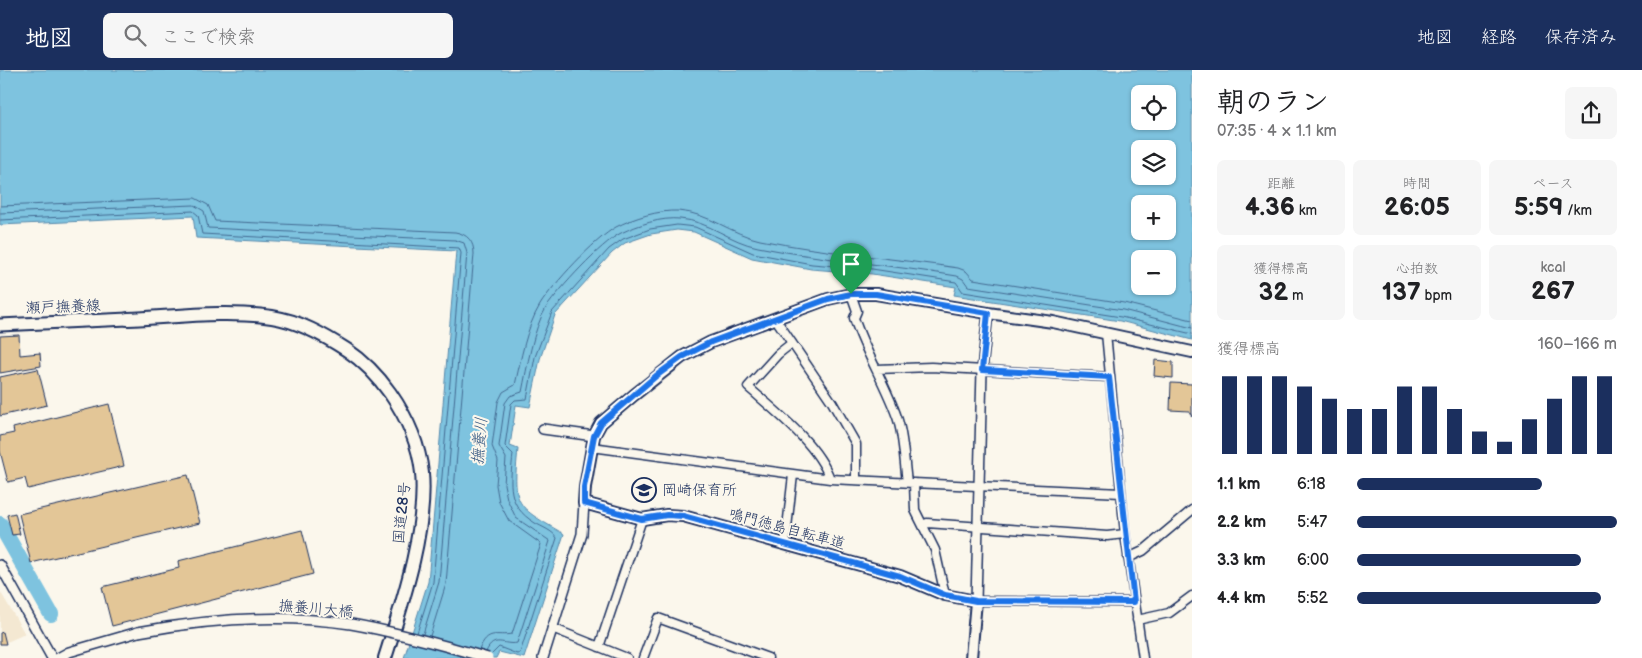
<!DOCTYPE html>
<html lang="ja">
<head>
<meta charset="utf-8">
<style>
  :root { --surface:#fff; --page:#f6f6f6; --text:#202124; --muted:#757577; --accent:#1b2f5e }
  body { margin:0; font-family:"Balsamiq Sans","Klee One",sans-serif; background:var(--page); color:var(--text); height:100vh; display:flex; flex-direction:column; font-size:19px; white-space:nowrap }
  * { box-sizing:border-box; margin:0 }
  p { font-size:16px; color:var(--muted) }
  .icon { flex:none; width:28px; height:28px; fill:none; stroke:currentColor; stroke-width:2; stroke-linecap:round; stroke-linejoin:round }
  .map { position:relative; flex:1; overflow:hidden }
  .panel { display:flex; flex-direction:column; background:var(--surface); width:450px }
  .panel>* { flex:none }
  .fabs { position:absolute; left:1131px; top:15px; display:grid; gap:10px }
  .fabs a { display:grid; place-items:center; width:45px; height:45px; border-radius:8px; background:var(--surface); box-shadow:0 1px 4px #0004; font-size:25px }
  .pin { position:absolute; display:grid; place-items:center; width:42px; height:42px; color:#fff; margin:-51px -21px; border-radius:50% 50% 50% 0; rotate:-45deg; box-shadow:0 0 5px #0007 }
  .pin .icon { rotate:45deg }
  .round { display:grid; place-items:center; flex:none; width:52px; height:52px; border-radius:8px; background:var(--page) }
  .headline { display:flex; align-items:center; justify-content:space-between; height:85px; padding:0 25px }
  h1 { font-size:28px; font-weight:600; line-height:38px }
  .metrics { display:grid; grid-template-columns:repeat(3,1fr); gap:8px; height:85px; padding:5px 25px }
  .metrics div { display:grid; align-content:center; border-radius:8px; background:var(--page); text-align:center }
  .metrics b { font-size:25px; font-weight:600 }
  .metrics small { font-size:14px; font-weight:400 }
  .metrics p { font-size:14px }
  .chart { height:140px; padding:10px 25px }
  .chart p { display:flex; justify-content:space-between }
  .chart svg { width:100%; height:90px; margin-top:5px; stroke:var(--accent); stroke-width:6 }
  ul { padding:0 25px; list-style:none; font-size:16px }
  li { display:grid; grid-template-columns:80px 60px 1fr; align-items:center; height:38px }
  li i { height:12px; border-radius:6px; background:var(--accent) }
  header { display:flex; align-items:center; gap:30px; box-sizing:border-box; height:70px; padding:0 25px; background:var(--accent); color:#fff }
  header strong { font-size:24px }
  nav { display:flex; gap:28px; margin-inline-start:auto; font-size:18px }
  .search { width:350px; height:45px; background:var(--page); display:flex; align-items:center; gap:12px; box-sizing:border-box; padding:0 18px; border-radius:8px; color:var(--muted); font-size:19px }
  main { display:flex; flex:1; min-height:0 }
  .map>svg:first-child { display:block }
</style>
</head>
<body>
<header>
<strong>地図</strong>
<div class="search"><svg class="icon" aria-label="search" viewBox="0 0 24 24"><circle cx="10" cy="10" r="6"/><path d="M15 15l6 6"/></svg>ここで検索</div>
<nav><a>地図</a><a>経路</a><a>保存済み</a></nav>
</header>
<main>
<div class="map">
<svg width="1192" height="588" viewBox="0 0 1192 588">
  <rect width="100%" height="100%" fill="#fbf7ec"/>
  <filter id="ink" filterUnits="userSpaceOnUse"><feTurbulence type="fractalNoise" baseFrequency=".02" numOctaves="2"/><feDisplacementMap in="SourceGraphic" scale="10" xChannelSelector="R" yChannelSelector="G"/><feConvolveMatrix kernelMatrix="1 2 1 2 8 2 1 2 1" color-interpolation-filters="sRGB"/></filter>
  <g filter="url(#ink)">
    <path fill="#f4e8d2" d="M0,521L25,564L0,575Z"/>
    <path fill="#7ec3df" stroke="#5688ab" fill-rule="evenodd" d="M0,0H1192V270L1120,251L954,225L956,217L872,204L811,199L752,188L694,162L677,160L651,164L625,173L612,183L555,245L540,289L530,337L516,335L510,376L518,379C512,437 516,436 564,464L524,588L499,582L496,588H404L428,512L456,181L196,168L193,146L0,155ZM1140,24H1168V51H1140ZM1140,79H1168V106H1140ZM1140,134H1168V161H1140ZM1140,189H1168V216H1140Z"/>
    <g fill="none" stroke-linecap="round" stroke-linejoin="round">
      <path stroke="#436a92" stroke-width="1" d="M0,136L195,128L208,135L215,151L455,162C468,164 474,172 474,184L446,514L430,566
        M0,143L194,135L204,141L208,158L455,170L464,173L467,183L439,512L423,564
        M0,150L193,141L198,145L202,164L459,178L461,183L433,512L417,563
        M479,580C488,558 496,567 512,564L541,474L509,451L499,432L496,415L498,391L492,376L498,332L503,322L515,315C521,289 526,258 540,235C553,214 595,169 616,157C633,148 659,140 678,141C709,143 731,164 760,170C825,183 892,188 958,198L966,201L973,209L1124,233L1192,250
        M486,582C494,564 504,576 517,573L550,471L516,448L507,429L504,414L506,388L499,376L505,333L510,326L522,322C527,298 533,259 546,238C559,219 601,173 621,163C638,155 661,147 680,149C709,151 730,172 758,177C824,190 891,195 957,206L963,209L968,216L1123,240L1192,258
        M492,584L499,577L517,584L520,583L557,468C553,461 542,457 535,453C506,435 510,414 513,384L505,376L511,334L515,330L527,329L535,287L552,242L609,179L623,169L650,159L677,155L695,157L753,183L812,194L872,199L956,212L963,222L1121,247L1192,264"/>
      <path stroke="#7ec3df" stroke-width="16" d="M0,454L51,544"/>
    </g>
    <path fill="#e3c697" stroke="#1b2f5e" d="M19,265L20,285L40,283L41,296L0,303V266Z
      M1155,290L1173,292V308L1154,306Z
      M38,299L47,335L0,346V307Z
      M1171,313L1192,314V347L1189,341L1170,340Z
      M109,334L124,396L28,419L25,408L8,412L0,381V366L14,363L13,358Z
      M188,405L200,453L31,493L19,444Z
      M15,443L20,464L12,465L7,445Z
      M302,460L313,504L112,556L102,517L179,498L178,491Z
      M3,562L6,574H0V563Z"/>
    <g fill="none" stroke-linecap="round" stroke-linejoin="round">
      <defs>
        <path id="minor" d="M851,224L857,241L854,248C865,282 885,313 897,347C904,367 904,391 907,412
          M775,248L832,332L856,374V410
          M1106,263L1125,464L1143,588
          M792,273L778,284L748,317C775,341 818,374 830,409
          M877,299L931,297L1109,307
          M592,377L830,409L1121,423
          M914,413L915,440L935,480L945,525
          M923,456L927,453L1107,466L1125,464
          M785,475L793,405
          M1128,488L1143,481L1192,440
          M976,531L1134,532
          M1137,550L1169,543L1192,526
          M552,558L627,588
          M599,577L642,449
          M643,588L658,548L768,588"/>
        <path id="tertiary" d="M543,359L594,366
          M0,495L52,588
          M976,531L982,300L988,243
          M58,588L69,582L138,562
          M543,588L582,464L584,433"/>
        <path id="secondary" d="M971,588L976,531L945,525L900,506L683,446L667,445L642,449L584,433L585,417L594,366L601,353L634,325L682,287L711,272L828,229L851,224H876L988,243L1053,252L1192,282"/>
        <path id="primary" d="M0,255L128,249"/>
        <path id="trunk" d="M128,249C175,247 224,240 272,247C299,251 324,265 347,280C365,292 378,306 390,323C406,346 419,374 422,403C427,460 402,534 385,588"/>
      </defs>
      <use href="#minor" stroke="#1b2f5e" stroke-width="11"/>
      <use href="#tertiary" stroke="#1b2f5e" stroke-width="12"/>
      <use href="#secondary" stroke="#1b2f5e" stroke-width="14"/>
      <use href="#primary" stroke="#1b2f5e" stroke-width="15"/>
      <use href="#trunk" stroke="#1b2f5e" stroke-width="16"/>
      <use href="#minor" stroke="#fbf7ec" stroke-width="8"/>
      <use href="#tertiary" stroke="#fbf7ec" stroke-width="9"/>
      <use href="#secondary" stroke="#fbf7ec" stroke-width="10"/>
      <use href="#primary" stroke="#fbf7ec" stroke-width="11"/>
      <use href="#trunk" stroke="#fbf7ec" stroke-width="12"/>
      <defs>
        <path id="tertiary-bridge" d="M138,562C208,549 280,543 351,554C397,562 443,575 488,588"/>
      </defs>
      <use href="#tertiary-bridge" stroke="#1b2f5e" stroke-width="12" stroke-linecap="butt"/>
      <use href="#tertiary-bridge" stroke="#fbf7ec" stroke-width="9"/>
    </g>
  </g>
  <g fill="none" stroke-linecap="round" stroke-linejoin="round" filter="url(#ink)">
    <defs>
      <path id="route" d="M851,224H876L988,243L982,300L1109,307L1134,532L976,531L945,525L900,506L683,446L667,445L642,449L584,433V417L594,366L601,353L656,306L682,287L711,272L828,229Z"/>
    </defs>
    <use href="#route" stroke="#fff" stroke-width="10"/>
    <use href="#route" stroke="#1a73e8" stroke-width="6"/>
  </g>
  <defs>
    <symbol id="school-ring" viewBox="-11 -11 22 22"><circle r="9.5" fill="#fbf7ec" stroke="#1b2f5e" stroke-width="1.5"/><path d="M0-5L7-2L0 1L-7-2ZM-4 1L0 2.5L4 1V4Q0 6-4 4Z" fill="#1b2f5e"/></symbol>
  </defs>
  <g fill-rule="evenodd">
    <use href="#school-ring" x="630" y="406" width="28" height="28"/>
  </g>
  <g text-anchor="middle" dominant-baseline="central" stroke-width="4" stroke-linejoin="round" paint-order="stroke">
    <g font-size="15" fill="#1b2f5e" stroke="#fbf7ec">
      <text transform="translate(63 237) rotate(-2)">瀬戸撫養線</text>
      <text transform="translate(402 443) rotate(-84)">国道28号</text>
      <text transform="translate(787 459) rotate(15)">鳴門徳島自転車道</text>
      <text transform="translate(316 539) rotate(5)">撫養川大橋</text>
    </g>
    <g font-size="15" fill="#1b2f5e" stroke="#fbf7ec" text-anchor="start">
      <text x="662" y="420">岡崎保育所</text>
    </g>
    <g font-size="16" font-style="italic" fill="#395b85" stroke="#fbf7ec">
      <text transform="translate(480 371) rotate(-85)">撫養川</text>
    </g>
  </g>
</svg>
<div class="fabs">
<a><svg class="icon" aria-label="locate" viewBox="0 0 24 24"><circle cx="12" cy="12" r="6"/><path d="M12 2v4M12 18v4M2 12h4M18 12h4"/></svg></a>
<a><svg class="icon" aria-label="layers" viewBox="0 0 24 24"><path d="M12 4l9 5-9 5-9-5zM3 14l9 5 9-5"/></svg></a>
<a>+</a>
<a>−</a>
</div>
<div class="pin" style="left:851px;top:224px;background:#1e9e55"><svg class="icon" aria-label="arrive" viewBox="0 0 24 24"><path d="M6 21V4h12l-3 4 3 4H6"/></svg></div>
</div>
<section class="panel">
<div class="headline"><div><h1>朝のラン</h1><p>07:35 · 4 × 1.1 km</p></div><a class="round"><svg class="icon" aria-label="share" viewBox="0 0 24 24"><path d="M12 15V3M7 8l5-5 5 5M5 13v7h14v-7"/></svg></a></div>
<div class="metrics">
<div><p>距離</p><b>4.36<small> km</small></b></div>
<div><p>時間</p><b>26:05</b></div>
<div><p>ペース</p><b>5:59<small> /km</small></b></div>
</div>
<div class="metrics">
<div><p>獲得標高</p><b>32<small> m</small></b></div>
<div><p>心拍数</p><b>137<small> bpm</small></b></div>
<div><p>kcal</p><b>267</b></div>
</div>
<div class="chart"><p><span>獲得標高</span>160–166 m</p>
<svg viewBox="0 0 160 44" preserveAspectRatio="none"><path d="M5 44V6M15 44V6M25 44V6M35 44V11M45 44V17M55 44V22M65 44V22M75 44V11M85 44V11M95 44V22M105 44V33M115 44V38M125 44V27M135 44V17M145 44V6M155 44V6"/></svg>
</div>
<ul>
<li><b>1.1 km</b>6:18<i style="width:71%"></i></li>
<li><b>2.2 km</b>5:47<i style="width:100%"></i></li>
<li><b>3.3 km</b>6:00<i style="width:86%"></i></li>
<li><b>4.4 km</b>5:52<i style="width:94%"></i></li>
</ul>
</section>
</main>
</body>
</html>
